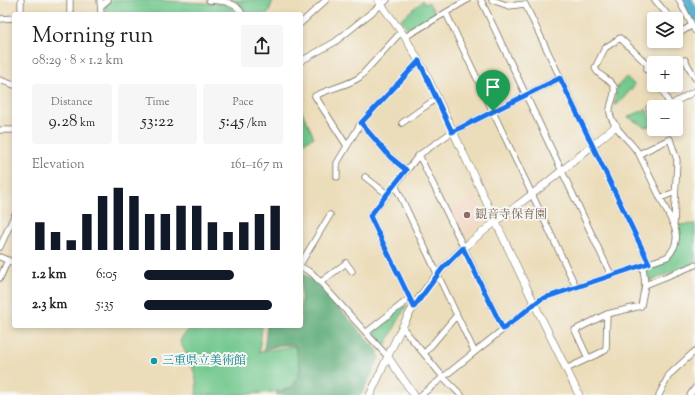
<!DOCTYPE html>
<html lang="en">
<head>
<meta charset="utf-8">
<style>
  :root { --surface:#fff; --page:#f6f6f6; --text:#222; --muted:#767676; --accent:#111827 }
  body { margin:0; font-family:"Sorts Mill Goudy","Noto Serif JP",serif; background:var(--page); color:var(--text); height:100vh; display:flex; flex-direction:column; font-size:15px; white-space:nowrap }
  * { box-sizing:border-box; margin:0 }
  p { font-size:13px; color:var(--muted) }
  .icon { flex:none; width:22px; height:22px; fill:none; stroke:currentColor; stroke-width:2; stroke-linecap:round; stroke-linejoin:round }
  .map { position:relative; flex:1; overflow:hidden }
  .sheet { position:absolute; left:12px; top:12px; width:291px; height:316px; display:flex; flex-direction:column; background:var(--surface); border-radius:4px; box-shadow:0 2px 6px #0003 }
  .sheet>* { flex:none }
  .controls { position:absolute; left:647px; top:12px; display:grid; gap:8px }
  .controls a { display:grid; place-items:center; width:36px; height:36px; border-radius:4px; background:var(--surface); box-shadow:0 2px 6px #0003; font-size:20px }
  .pin { position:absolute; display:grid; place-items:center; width:34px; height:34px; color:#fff; margin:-41px -17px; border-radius:50% 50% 50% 0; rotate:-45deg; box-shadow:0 0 4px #0007 }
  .pin .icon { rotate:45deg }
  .round { display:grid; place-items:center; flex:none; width:42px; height:42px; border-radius:4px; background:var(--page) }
  .summary { display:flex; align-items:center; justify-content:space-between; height:68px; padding:0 20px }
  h1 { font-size:22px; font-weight:600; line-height:30px }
  .figures { display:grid; grid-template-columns:repeat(3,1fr); gap:6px; height:68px; padding:4px 20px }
  .figures div { display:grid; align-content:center; border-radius:4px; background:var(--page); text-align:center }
  .figures b { font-size:17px; font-weight:600 }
  .figures small { font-size:11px; font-weight:400 }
  .figures p { font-size:11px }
  .chart { height:112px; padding:8px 20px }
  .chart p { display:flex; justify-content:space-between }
  .chart svg { width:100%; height:72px; margin-top:4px; stroke:var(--accent); stroke-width:6 }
  ul { padding:0 20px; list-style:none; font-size:13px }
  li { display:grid; grid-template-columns:64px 48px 1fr; align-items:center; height:30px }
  li i { height:10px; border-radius:5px; background:var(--accent) }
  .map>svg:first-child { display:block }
</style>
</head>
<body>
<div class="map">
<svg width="695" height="395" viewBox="0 0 695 395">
  <rect width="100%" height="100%" fill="#f6f6f2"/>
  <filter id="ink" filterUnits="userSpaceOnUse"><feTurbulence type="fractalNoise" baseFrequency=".025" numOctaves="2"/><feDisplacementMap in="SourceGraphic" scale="8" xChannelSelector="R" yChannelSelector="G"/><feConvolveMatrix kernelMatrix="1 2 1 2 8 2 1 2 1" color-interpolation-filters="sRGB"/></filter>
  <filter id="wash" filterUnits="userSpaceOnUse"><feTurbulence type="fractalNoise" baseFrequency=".012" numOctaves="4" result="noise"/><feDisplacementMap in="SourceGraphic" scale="16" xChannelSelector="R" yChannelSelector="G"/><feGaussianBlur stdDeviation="0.9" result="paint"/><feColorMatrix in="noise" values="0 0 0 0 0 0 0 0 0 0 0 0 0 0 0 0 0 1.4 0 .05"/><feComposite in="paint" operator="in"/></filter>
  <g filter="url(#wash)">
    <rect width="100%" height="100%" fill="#ecddba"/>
    <path fill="#f3d4bf" d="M475,195L485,218V221L462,238L449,212Z"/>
    <path fill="#72c88d" stroke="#4e7a5c" d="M112,0H151L222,4L232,7L239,14H104L106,5Z
      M233,0H273L268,14H246L242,7Z
      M423,1L425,4L428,2L437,15L410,32L401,19Z
      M626,77L635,85L618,104L614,105L617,87Z
      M646,109L654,125L645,127L628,117Z
      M301,110L314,137L305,142L301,138Z
      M695,224V263L650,281L647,279L646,270L648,266C666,260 673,261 676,241C677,235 678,231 677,225Z
      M407,304L386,344H383L374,333V329Z
      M192,326H262L259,352L294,346C300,357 303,376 292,387C280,395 217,395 196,395C199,375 189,359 180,342L182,337Z"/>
    <path fill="#5dac78" stroke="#446c52" d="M301,272L317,284L378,351L379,358L361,395H277L276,393L292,388L301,371L295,345H280L264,350L267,326H301Z"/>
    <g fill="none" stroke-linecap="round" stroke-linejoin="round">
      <path stroke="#51accf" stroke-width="11" d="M687,0L695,16"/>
    </g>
  </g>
  <g filter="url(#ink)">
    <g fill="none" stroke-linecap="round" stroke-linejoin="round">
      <defs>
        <path id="minor" d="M21,0V14
          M100,0L101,14
          M209,0C220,1 237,1 242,14
          M481,0L611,275
          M492,0L509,6L525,4L649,263
          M655,0L671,19
          M679,0L695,31
          M101,6L108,0
          M446,13L576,287
          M70,14V0
          M0,19L14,18
          M301,23L326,0
          M676,24L683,31L692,25
          M405,37L467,0
          M685,60L695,78
          M301,61L335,42L387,0
          M0,80L14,85
          M660,85L671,107
          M670,105L695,91
          M649,108L654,117
          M361,123L390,157L406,170
          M402,123L437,98
          M0,130H14
          M347,146L315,96C330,88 347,86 360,77L401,32
          M639,154L670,139L677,160L674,224
          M419,155L503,329
          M337,177V163L361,123L419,61
          M365,177L387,194
          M395,185L370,216L414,307
          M660,198L675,192
          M0,247L14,216
          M0,257L14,263
          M301,263L330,215
          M301,267L312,273L388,357
          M0,278L8,260
          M321,282L346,263L352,271
          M645,285L695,265
          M402,327L443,377L461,395
          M367,332L410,298
          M474,351L395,185L419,155L452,132L560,78
          M424,354L456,316
          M588,358L575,330L607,314L641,306L645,285L643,266
          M566,369L606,350L607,314
          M421,395L541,299L667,257C676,248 679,238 674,226L639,154C631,141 613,129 610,113C608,105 618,93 613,85C608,78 598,76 595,68L605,48L620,38L647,64V70
          M659,395L669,375L695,351
          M690,395L695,388"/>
        <path id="tertiary" d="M378,0L405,37L424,70L534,303L579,395
          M388,357L414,395
          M370,395C387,360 401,322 425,290C453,251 493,224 531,195C560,173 588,149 616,126"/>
      </defs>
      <use href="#minor" stroke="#6f695d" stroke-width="7"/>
      <use href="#tertiary" stroke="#6f695d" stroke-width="8"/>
      <use href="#minor" stroke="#fff" stroke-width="5.5"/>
      <use href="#tertiary" stroke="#fff" stroke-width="7"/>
    </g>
  </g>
  <g fill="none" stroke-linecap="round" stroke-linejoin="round" filter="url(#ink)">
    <defs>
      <path id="route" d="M419,61L452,132L560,78L649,263L541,299L503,329L463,248L442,269L414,307L370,216L406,170L390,157L361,123Z"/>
    </defs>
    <use href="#route" stroke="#fff" stroke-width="8"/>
    <use href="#route" stroke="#1a73e8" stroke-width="5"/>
  </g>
  <circle fill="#8d6e63" stroke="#f6f6f2" stroke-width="1.5" cx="467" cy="215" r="4"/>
  <circle fill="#0f9aa8" stroke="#f6f6f2" stroke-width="1.5" cx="154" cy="361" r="4"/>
  <g text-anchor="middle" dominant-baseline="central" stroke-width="4" stroke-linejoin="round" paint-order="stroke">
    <g font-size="12" fill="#785e54" stroke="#f6f6f2" text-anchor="start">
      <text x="475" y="215">観音寺保育園</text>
    </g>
    <g font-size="12" fill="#0d838f" stroke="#f6f6f2" text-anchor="start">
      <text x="162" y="361">三重県立美術館</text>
    </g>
  </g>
</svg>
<div class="controls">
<a><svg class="icon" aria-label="layers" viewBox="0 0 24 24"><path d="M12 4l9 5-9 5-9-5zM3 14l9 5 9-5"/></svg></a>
<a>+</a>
<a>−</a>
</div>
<div class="pin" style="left:493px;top:111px;background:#1e9e55"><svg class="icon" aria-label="arrive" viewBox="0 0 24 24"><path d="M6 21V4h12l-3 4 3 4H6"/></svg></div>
<section class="sheet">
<div class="summary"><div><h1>Morning run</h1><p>08:29 · 8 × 1.2 km</p></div><a class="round"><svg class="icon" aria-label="share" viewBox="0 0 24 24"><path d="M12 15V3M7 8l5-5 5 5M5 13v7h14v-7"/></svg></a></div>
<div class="figures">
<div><p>Distance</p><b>9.28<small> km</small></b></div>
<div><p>Time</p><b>53:22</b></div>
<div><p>Pace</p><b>5:45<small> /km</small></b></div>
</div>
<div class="chart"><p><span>Elevation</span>161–167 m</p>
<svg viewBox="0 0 160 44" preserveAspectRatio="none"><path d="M5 44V27M15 44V33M25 44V38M35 44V22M45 44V11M55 44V6M65 44V11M75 44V22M85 44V22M95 44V17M105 44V17M115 44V27M125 44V33M135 44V27M145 44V22M155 44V17"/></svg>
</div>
<ul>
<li><b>1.2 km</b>6:05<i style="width:65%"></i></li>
<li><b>2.3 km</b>5:35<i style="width:92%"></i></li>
</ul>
</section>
</div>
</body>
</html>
